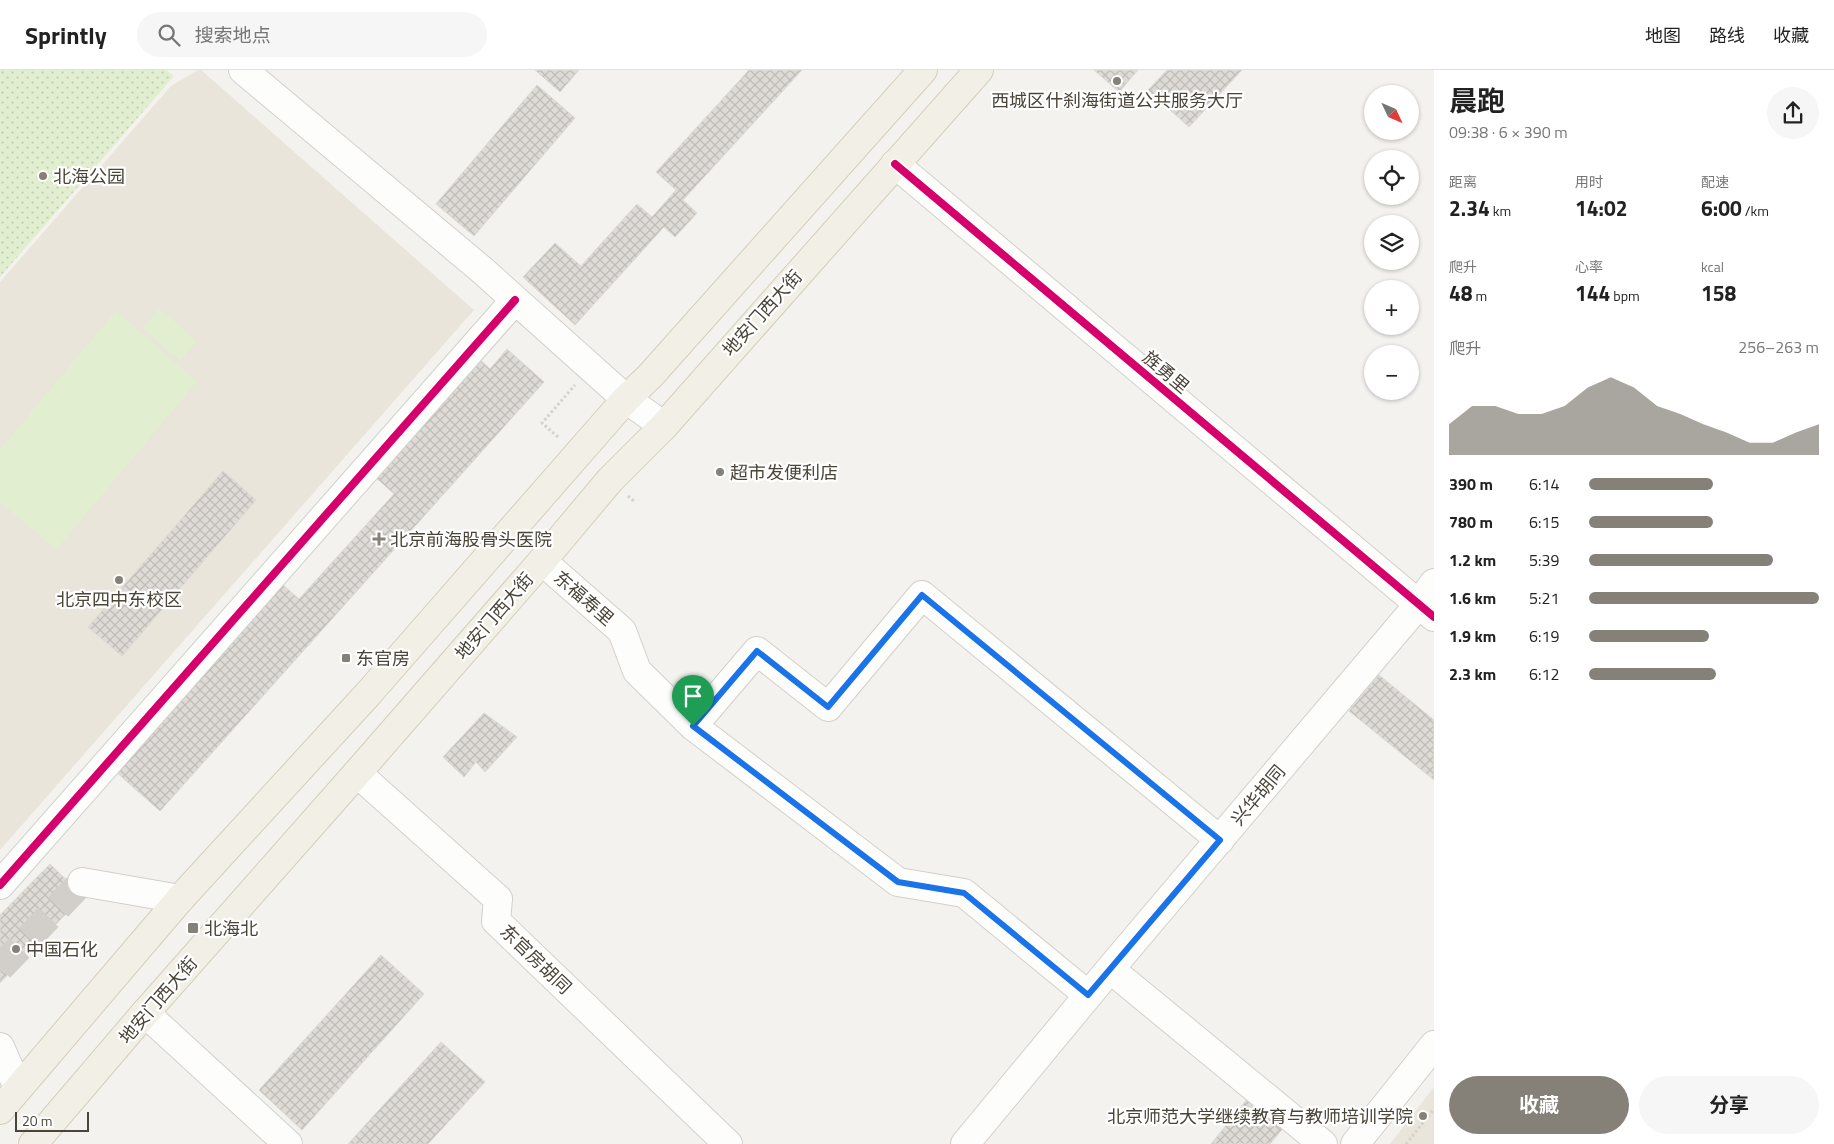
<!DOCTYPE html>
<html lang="zh">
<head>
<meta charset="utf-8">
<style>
  :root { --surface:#fff; --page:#f6f6f6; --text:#222; --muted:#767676; --line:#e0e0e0; --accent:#868178 }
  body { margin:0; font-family:"Titillium Web","Noto Sans SC",sans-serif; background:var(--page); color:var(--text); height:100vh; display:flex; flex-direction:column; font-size:19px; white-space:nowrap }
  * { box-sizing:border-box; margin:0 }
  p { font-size:16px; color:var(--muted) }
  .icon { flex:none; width:28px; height:28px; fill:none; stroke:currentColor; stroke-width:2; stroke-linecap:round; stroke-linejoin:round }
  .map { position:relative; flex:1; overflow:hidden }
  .panel { display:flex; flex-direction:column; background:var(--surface); width:400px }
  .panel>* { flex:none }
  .needle { width:32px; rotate:134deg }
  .controls { position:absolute; left:1364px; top:15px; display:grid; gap:10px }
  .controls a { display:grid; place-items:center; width:55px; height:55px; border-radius:50%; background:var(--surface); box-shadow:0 1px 4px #0004; font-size:25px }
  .scale { position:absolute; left:15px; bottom:12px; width:74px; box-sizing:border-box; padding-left:5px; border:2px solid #4b4439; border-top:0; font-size:14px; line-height:18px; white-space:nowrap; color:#4b4439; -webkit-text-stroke:4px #fff; paint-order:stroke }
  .pin { position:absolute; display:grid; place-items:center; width:42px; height:42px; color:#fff; margin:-51px -21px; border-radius:50% 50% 50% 0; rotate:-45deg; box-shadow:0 0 5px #0007 }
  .pin .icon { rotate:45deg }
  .round { display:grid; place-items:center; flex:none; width:52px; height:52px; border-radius:26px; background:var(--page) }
  .overview { display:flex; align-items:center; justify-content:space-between; height:85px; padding:0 15px }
  h1 { font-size:28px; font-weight:700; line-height:38px }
  .stats { display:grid; grid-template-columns:repeat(3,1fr); gap:8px; height:85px; padding:5px 15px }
  .stats div { display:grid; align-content:center }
  .stats b { font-size:21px; font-weight:700 }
  .stats small { font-size:14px; font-weight:400 }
  .stats p { font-size:14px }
  .chart { height:140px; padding:10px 15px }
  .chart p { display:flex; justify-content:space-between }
  .chart svg { width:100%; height:90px; margin-top:5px; fill:var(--accent); opacity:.7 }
  .primary-button { display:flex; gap:10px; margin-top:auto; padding:10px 15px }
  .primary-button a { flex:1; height:58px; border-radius:30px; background:var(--accent); color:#fff; font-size:20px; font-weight:700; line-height:58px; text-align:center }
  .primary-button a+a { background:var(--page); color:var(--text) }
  ul { padding:0 15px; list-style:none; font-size:16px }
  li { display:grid; grid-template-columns:80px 60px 1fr; align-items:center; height:38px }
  li i { height:12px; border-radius:6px; background:var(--accent) }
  header { display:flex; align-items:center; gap:30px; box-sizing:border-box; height:70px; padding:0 25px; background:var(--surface); border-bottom:1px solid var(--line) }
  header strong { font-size:24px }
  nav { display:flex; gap:28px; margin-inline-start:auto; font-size:18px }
  .search { width:350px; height:45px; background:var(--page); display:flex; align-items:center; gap:12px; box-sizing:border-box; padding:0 18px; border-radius:28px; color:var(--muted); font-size:19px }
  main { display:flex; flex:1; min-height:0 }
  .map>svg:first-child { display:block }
</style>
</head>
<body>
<header>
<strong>Sprintly</strong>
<div class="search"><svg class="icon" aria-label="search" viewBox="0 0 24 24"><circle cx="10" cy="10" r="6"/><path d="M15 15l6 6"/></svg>搜索地点</div>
<nav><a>地图</a><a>路线</a><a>收藏</a></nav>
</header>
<main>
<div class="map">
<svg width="1434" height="1074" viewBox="0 0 1434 1074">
  <defs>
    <pattern id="park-dots" width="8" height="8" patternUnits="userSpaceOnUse" patternTransform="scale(1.25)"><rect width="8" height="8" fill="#e1eecf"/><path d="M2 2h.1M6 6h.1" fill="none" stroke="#c3cdb2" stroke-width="1.8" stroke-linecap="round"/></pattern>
    <pattern id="building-cross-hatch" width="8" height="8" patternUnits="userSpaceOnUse" patternTransform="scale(1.25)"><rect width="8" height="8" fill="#dedbd6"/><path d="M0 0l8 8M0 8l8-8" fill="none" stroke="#c0bdb8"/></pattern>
  </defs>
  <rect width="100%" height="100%" fill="#f4f2ee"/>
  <path fill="#eae5da" d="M198,0H201L474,240L0,780V212L171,16Z
    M1434,1017V1074H1390Z"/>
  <path fill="#e1eecf" d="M159,238L197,271L180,291L142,258Z
    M116,240L197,312L56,480L0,432V379Z"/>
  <path fill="url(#park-dots)" d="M0,0H167L174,6L0,207Z"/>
  <path fill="url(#building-cross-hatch)" stroke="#dcd9d4" d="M535,0H579L560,22Z
    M749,0H802L683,130L697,143L675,167L664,157L575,255L523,207L555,173L581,196L637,134L652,147L676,120L656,102Z
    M1094,0H1138L1119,22Z
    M1167,0H1242L1189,57L1148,20Z
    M537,15L575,48L474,166L436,134Z
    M507,279L544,312L160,741L115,701L282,514L299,529L394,424L373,405L478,288L490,299Z
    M223,401L256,430L122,586L88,557Z
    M1379,605L1434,650V710L1349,641Z
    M484,643L517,667L485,702L476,692L464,707L443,687Z
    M50,794L83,826L0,913V845Z
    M381,885L424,924L302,1060L259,1020Z
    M441,972L485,1012L428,1074H348Z
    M1248,1028L1284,1057L1270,1074H1211Z"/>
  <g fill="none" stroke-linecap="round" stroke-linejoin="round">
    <path stroke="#d2cfca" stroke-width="28" stroke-dasharray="28 14" stroke-linecap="butt" d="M0,898L82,812"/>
    <defs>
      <path id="minor" d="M243,0L482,200L626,329L664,356
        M895,94L1434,547
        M542,491L622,561L637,601L693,656L898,812L964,823L1088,925
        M693,656L757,581L828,637L922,525L1220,770
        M357,703L498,829L496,851L728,1074
        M82,812L180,829
        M0,815L515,230
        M1110,899L1323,1074
        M145,943L288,1074
        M0,977L18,1018
        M965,1074L1110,899L1419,534L1434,513
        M1355,1074L1434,975"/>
      <path id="major" d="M0,1040L180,829L368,624L626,329L650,306L923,0
        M33,1074L145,943L357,703L542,491L610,410L664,356L979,0"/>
    </defs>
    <use href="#minor" stroke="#d2d0cb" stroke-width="30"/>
    <use href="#major" stroke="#d6cebb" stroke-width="30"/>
    <path stroke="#d3d2cc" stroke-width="3" stroke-dasharray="2.5 2.5" stroke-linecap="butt" d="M558,367L542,353L575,315
      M628,426L635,432
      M1406,1074L1434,1039"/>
    <use href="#minor" stroke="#fdfdfc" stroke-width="28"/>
    <use href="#major" stroke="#f2efe6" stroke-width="28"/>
    <defs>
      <path id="cycleway" d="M895,94L1434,547
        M693,656L757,581L828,637L922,525L1220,770
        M0,815L515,230"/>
    </defs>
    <use href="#cycleway" stroke="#fff" stroke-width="11"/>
    <use href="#cycleway" stroke="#d6006c" stroke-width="8"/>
  </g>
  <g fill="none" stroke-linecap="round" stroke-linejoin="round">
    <defs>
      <path id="route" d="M922,525L1220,770L1088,925L964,823L898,812L693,656L757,581L828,637Z"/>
    </defs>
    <use href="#route" stroke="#fff" stroke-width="10"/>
    <use href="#route" stroke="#1a73e8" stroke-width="6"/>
  </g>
  <g fill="#868178" stroke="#fff" stroke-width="2">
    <circle cx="1117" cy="11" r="5"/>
    <circle cx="43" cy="106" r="5"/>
    <circle cx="720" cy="402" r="5"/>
    <path d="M376.5 461.5h5v5h5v5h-5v5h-5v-5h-5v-5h5z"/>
    <circle cx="119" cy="510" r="5"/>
    <rect x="341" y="583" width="10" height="10" rx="2.5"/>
    <rect x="187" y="852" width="12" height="12" rx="2.5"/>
    <circle cx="16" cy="879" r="5"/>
    <circle cx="1423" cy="1046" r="5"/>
  </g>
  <g text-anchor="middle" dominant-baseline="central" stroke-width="4.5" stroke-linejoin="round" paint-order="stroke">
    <g font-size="18" fill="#4b4439" stroke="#fff" text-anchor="start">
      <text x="1117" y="30" text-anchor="middle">西城区什刹海街道公共服务大厅</text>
      <text x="53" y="106">北海公园</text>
      <text x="730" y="402">超市发便利店</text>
      <text x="390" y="469">北京前海股骨头医院</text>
      <text x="119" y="529" text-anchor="middle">北京四中东校区</text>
      <text x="356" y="588">东官房</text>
      <text x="204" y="858">北海北</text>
      <text x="26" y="879">中国石化</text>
      <text x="1413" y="1046" text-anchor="end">北京师范大学继续教育与教师培训学院</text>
    </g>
    <g font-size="18" fill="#4b4439" stroke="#fff">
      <text transform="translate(762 243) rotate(-48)">地安门西大街</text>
      <text transform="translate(1166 302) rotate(40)">旌勇里</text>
      <text transform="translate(584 528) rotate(41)">东福寿里</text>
      <text transform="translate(494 546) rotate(-49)">地安门西大街</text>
      <text transform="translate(1258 725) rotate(-50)">兴华胡同</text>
      <text transform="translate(536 889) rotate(44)">东官房胡同</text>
      <text transform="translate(158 930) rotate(-49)">地安门西大街</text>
    </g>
  </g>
</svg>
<div class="controls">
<a><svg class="needle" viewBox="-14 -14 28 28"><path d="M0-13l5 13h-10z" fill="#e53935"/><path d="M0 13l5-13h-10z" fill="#767676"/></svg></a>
<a><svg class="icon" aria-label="locate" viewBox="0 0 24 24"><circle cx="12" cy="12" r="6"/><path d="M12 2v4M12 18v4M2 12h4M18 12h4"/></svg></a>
<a><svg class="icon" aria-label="layers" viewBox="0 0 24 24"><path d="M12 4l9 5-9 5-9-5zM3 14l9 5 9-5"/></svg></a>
<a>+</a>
<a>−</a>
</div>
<div class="scale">20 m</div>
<div class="pin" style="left:693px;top:656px;background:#1e9e55"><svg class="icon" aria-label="arrive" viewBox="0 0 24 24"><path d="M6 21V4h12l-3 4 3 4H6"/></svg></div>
</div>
<section class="panel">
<div class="overview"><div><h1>晨跑</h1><p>09:38 · 6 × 390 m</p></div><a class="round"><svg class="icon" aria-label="share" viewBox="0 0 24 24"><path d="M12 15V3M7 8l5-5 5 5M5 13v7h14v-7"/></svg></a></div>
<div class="stats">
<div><p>距离</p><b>2.34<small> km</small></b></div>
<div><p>用时</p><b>14:02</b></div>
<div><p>配速</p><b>6:00<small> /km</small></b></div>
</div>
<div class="stats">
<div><p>爬升</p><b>48<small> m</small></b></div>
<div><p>心率</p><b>144<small> bpm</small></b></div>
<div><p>kcal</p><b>158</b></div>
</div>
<div class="chart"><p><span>爬升</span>256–263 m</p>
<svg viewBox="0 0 160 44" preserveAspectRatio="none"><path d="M0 44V29L10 20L20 20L30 24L40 24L50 20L60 11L70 6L80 11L90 20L100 24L110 29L120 33L130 38L140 38L150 33L160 29V44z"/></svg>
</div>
<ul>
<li><b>390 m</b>6:14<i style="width:54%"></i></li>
<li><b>780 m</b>6:15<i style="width:54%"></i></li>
<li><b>1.2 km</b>5:39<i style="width:80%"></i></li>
<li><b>1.6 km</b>5:21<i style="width:100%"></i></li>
<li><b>1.9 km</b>6:19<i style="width:52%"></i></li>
<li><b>2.3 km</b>6:12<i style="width:55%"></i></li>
</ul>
<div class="primary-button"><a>收藏</a><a>分享</a></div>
</section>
</main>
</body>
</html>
